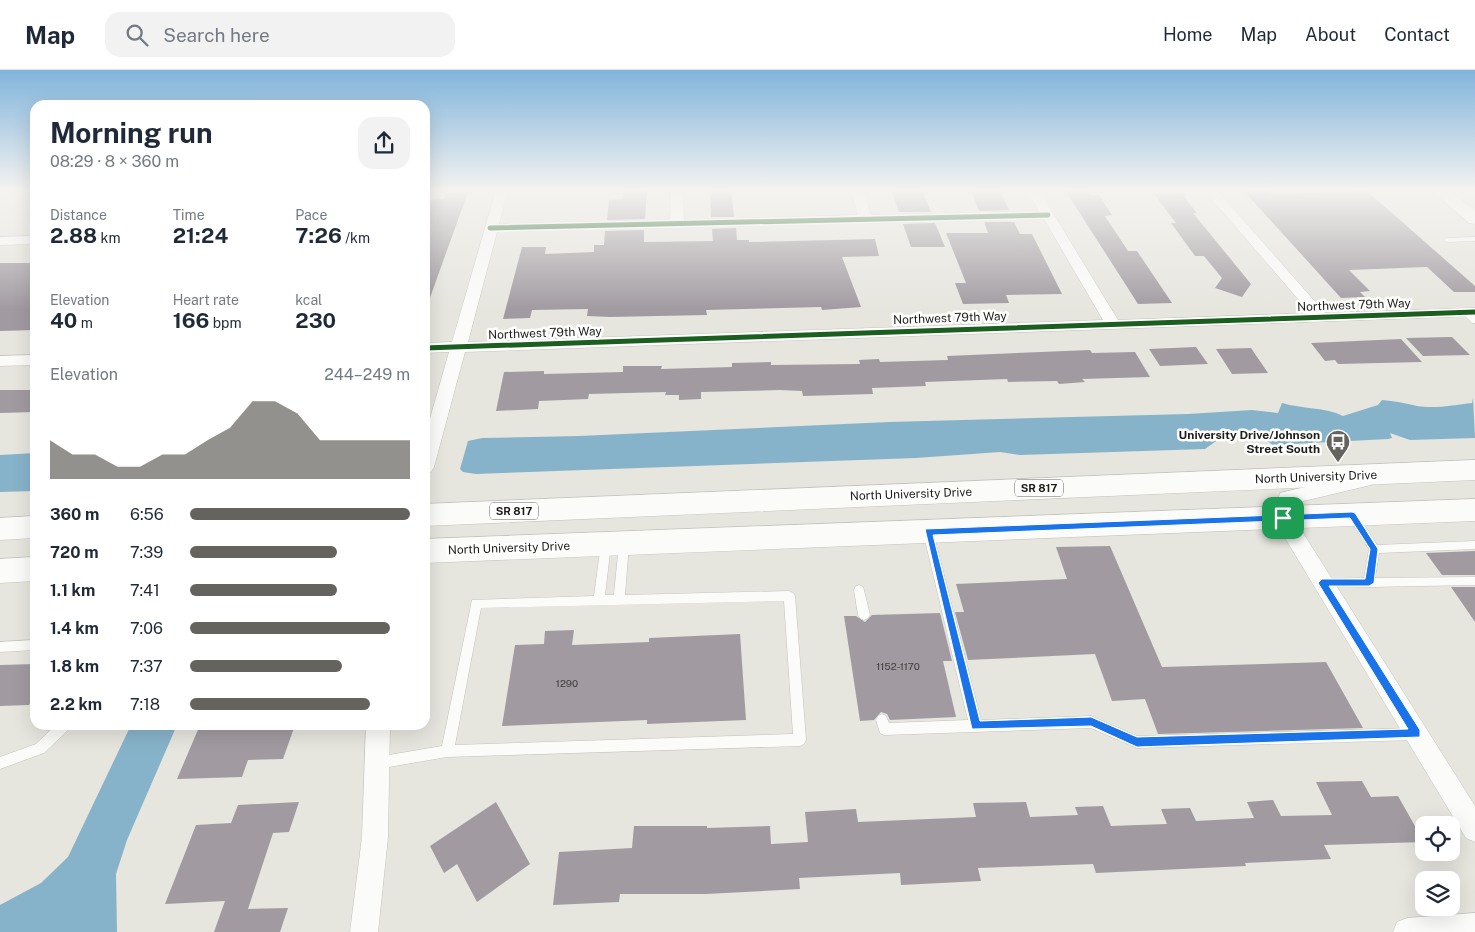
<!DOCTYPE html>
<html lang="en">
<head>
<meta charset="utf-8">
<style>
  :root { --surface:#fff; --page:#f2f2f3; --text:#1f2937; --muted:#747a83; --line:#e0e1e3; --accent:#64635e }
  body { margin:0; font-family:"Public Sans",sans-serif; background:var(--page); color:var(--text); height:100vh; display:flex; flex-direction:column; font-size:19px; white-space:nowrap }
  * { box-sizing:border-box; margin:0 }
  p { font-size:16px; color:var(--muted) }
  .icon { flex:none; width:28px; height:28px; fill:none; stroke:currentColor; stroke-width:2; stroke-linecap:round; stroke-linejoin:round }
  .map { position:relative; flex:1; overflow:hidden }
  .side { position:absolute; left:30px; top:30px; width:400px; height:630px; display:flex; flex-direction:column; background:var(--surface); border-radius:15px; box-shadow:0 5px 20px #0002 }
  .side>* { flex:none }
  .controls { position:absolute; left:1415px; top:746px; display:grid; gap:10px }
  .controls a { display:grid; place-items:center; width:45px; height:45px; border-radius:10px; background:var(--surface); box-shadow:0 5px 20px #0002; font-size:25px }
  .pin { position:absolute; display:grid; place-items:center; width:42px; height:42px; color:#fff; margin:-21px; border-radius:10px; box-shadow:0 2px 8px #0006 }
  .round { display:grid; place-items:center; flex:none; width:52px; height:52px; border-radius:15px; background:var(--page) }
  .summary { display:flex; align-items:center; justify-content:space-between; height:85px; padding:0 20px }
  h1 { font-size:28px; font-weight:700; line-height:38px }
  .stats { display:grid; grid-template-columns:repeat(3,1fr); gap:8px; height:85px; padding:5px 20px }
  .stats div { display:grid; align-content:center }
  .stats b { font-size:21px; font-weight:700 }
  .stats small { font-size:14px; font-weight:400 }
  .stats p { font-size:14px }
  .chart { height:140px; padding:10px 20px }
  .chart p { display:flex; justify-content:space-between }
  .chart svg { width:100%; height:90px; margin-top:5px; fill:var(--accent); opacity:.7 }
  ul { padding:0 20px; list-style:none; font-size:16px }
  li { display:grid; grid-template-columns:80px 60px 1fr; align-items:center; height:38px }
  li i { height:12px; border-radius:6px; background:var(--accent) }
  header { display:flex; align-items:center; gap:30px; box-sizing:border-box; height:70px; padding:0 25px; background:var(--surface); border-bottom:1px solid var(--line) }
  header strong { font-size:24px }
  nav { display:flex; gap:28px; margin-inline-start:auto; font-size:18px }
  .search { width:350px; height:45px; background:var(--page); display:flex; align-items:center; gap:12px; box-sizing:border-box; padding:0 18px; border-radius:15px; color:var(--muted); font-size:19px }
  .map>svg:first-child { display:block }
</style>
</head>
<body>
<header>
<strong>Map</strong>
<div class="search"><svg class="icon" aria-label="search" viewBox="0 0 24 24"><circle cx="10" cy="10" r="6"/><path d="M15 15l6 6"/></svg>Search here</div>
<nav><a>Home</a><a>Map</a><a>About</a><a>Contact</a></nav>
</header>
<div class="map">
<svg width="1475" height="862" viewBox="0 0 1475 862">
  <rect width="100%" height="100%" fill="#e6e5de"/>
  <path fill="#87b3ca" d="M1473,328L1475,368L1410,370L1390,363L1392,368L1388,369L1273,375L1263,368L1249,364L1245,366L1226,364L1205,379L1020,385L1000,382L916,388L476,404L463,402L460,399L468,371L482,368L579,366L889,352L1188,344L1252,340L1278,343L1282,333C1302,339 1325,337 1343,346L1378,335L1382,330C1394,331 1405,333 1417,336C1434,339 1455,335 1472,333Z
    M35,383V421L0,422V385Z
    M131,655H177L127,770L116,804L117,862H0V835L41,813L68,787Z"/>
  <path fill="#a19ba1" d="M624,120H647L645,149L607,150L609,130L623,129Z
    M710,120H731L734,147H711Z
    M891,120H922L931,142H899Z
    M971,120H1000L1009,140L979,141Z
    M1065,120H1087L1091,125H1099L1112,145L1105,146L1128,181H1137L1172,233L1138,234Z
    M1244,121H1268L1272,124L1367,121L1475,216V222H1454L1427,197L1349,200L1370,221L1360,222L1365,227L1341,228Z
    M468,122L427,236H425V142L430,130L444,129L446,123Z
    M1185,123V128L1197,143H1193L1251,214L1242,227L1215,218L1222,208L1204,186H1195L1171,153H1176L1154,124Z
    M984,152H1014L1020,164H1032L1062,224L1006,225L1009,233L963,234L955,213H966L946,163H988Z
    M935,153L945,177H911L903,154Z
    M736,158L737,170H749V172L875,169L879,186L842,187L861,237L822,240L821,237L706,240L707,245L610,247L587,246L588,239L532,240L530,248L503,249L522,177H546L545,184L594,182V175H604L605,161L644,160V172L713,171L712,159Z
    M0,193H35V260L0,261Z
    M1452,267L1470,285L1423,286L1406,268Z
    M1401,269L1422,292L1338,294L1335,290L1325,291L1311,273Z
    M1196,277L1208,294L1160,296L1149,279Z
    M1251,278L1268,303L1232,304L1216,279Z
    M1090,280L1092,283L1135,282L1150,307L1082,309L1085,312L1059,314L1057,311L1008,312L1007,309L925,312L926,316L872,318L873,324L803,326L802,321L780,320L701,322V329L679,330V325H665L666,322L589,324L588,329L539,331L538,339L496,341L504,302L544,301V304L623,302V296H662L661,299L732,297V293L771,292V295L860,294L859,290L879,289L880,292L948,290L947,286Z
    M0,320H35V342L0,343Z
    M1110,476L1162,597L1326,592L1363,658L1158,664L1145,629L1112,631L1095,584L968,590L955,542H964L956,514L1067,509L1056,477Z
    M1475,481V505H1442L1426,483Z
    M1451,517H1475V552Z
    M940,543L952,591H943L956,647L890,650L887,644L881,642L874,650L860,651L844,546H856L865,552L872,545Z
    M574,560L572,575L649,572V568L740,564L746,650L647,654V650L502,656L515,575L544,574L545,561Z
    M35,594V624L29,635L0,636V595Z
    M200,655H295L283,689L248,690L242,707L177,709Z
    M1362,711L1371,727L1398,726L1424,772L1324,775L1331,789L1245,793L1246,796L1096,803L1093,794L978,798L981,811L901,815L900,803L799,808L800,819L706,824H620L619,832L553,835L559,782L632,778L634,756H707V758L770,756L771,774L808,772L805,742L856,739L858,752L976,747L973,733L1026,732L1030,747L1078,745L1075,737L1103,736L1111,756L1167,754L1161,739L1190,738L1196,751L1254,748L1247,732L1273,730L1281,746L1332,745L1316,712Z
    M299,732L289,762L273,763L248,839L288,838L280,862H214L225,831L165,834L196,755L231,753L238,735Z
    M496,732L530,794L477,832L457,794L444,803L430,776Z"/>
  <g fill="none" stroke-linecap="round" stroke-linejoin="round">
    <defs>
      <path id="service" d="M1385,120H1410L1407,122L1388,123L1386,122Z
        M1475,167V171L1447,172L1443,170L1447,168Z
        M1463,240H1469L1475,246V253H1472L1463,244Z
        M1352,441L1356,442L1377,475L1475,471V479L1379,483L1375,508L1475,507V515L1369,517L1318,516L1317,513L1318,510L1322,509L1364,508L1369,479L1347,445L1348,442Z
        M928,458L932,459L933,462L981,650L1091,646L1137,666L1415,658L1419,660L1421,664L1419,668L1415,670L1137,678L1091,658L884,665L880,663L876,650L878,646L882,644L886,646L889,653L968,650L923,462L924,459Z
        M624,469L628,470L629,473L625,525L789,521L793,523L795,526L806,670L804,674L800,676L447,687L377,699L372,697L371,693L372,689L377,687L442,676L472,530L594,526L601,474L602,471H610L611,474L605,525H614L619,473L620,470ZM784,531L793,664L455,675L481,538Z
        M859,515L863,517L864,520L870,545L868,548L864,550L860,548L858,545L854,520L855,517Z
        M35,570V580L0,582V572Z
        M56,655H71L69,659L44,683L0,699V687L36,674Z"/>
      <path id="minor" d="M496,120H508L499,154L670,150L671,120H683L684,150L858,145L851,120H863L871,145L1039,141L1027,120H1039L1118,250L1310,243L1204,120H1217L1325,243L1475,238V246L465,282L434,397L431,402L425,404V366L449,282L425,283V273L452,272ZM1044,149L1103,250L468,272L497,162Z
        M35,166V174L0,175V167Z
        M35,285V295L0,296V286Z
        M1365,403L1371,405L1374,410L1371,415L1295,433L1293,447L1475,736V772L1466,768L1273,448L1280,423Z
        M366,655H390L388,767L378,862H350L362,767Z
        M1475,843V862H1393L1397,852L1407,848Z"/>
      <path id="tertiary" d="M1431,120H1449L1475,141V154L1469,153Z"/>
      <path id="primary" d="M1475,390V410L425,456V434Z
        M1475,429V451L425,493V469Z
        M35,446V468L0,470V448Z
        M35,487V511L0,513V489Z"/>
    </defs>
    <use href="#service" stroke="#c3c3be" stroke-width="1"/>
    <use href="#minor" stroke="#c3c3be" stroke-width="1"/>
    <use href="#tertiary" stroke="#c3c3be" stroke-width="1"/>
    <use href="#primary" stroke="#c3c3be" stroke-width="1"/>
    <use href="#service" fill="#fbfbfa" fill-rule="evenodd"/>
    <use href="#minor" fill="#fbfbfa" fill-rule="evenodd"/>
    <use href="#tertiary" fill="#fbfbfa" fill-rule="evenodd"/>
    <use href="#primary" fill="#fbfbfa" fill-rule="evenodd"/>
    <defs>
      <path id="cycleway" d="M490,158L1048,145
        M425,278L1475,242"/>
    </defs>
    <use href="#cycleway" stroke="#fff" stroke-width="8"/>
    <use href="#cycleway" stroke="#1b5e20" stroke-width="5"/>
  </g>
  <linearGradient id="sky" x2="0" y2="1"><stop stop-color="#81b4dc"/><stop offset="0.5" stop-color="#f4f3f0"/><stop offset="1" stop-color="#f4f3f0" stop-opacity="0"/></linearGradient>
  <rect width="1475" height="240" fill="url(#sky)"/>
  <path fill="#1a73e8" stroke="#fff" fill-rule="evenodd" d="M1352,442L1355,443L1378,479L1374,513L1369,516H1329L1420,660V667L1137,677L1091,656L972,659L925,459ZM1350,448L1370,479L1365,509H1322L1318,513L1408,659L1137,667L1091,647L980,651L933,465Z"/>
  <defs>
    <symbol id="bus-pin" viewBox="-11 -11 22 30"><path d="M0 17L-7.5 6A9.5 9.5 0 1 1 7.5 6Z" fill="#64635e" stroke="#fff"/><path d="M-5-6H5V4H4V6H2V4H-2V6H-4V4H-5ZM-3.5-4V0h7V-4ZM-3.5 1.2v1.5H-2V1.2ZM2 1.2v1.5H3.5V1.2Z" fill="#fff"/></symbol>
  </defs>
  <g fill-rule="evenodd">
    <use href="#bus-pin" x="1324" y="358" width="28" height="38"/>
  </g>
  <g text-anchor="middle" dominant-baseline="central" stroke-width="5" stroke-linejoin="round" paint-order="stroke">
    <g font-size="10" fill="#3f3c3b">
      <text x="898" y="596">1152-1170</text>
      <text x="567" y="613">1290</text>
    </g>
    <g fill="#fff" stroke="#62615e" stroke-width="1">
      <rect x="1015" y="409.5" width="48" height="17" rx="4"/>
      <rect x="490" y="432.5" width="48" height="17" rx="4"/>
    </g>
    <g font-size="11" font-weight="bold" fill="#1e1d19">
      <text x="1039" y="418">SR 817</text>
      <text x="514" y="441">SR 817</text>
    </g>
    <g font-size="12" fill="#1e1d19" stroke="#fff">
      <text transform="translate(1354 235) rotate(-2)">Northwest 79th Way</text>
      <text transform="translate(950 248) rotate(-2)">Northwest 79th Way</text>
      <text transform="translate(545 263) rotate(-2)">Northwest 79th Way</text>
      <text transform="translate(1316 407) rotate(-2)">North University Drive</text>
      <text transform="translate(911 424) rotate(-2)">North University Drive</text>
      <text transform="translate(509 478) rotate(-2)">North University Drive</text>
    </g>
    <g font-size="12" font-weight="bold" fill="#1e1d19" stroke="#fff" text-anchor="end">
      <text x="1320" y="365">University Drive/Johnson<tspan x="1320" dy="14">Street South</tspan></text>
    </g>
  </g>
</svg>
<div class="controls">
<a><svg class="icon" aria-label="locate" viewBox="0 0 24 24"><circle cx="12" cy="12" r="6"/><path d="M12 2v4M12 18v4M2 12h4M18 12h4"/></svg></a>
<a><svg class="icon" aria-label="layers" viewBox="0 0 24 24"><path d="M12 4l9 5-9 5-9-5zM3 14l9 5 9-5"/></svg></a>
</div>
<div class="pin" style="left:1283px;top:448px;background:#1e9e55"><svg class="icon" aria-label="arrive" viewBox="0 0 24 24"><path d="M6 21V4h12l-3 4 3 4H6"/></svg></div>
<section class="side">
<div class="summary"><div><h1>Morning run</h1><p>08:29 · 8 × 360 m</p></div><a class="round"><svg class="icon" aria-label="share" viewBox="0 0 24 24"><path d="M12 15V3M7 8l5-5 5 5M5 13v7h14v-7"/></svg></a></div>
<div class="stats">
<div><p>Distance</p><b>2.88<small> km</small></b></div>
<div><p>Time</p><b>21:24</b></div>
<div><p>Pace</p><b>7:26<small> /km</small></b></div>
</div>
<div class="stats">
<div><p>Elevation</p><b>40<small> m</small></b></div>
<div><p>Heart rate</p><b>166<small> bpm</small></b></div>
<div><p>kcal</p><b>230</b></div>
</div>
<div class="chart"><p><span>Elevation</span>244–249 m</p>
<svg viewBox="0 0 160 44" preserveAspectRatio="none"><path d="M0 44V25L10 32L20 32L30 38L40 38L50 32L60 32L70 25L80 19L90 6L100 6L110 12L120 25L130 25L140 25L150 25L160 25V44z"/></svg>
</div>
<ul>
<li><b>360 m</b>6:56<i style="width:100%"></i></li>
<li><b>720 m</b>7:39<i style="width:67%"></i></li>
<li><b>1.1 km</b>7:41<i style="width:67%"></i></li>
<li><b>1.4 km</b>7:06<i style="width:91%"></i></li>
<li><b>1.8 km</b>7:37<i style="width:69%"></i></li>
<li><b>2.2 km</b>7:18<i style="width:82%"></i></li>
</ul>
</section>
</div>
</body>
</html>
